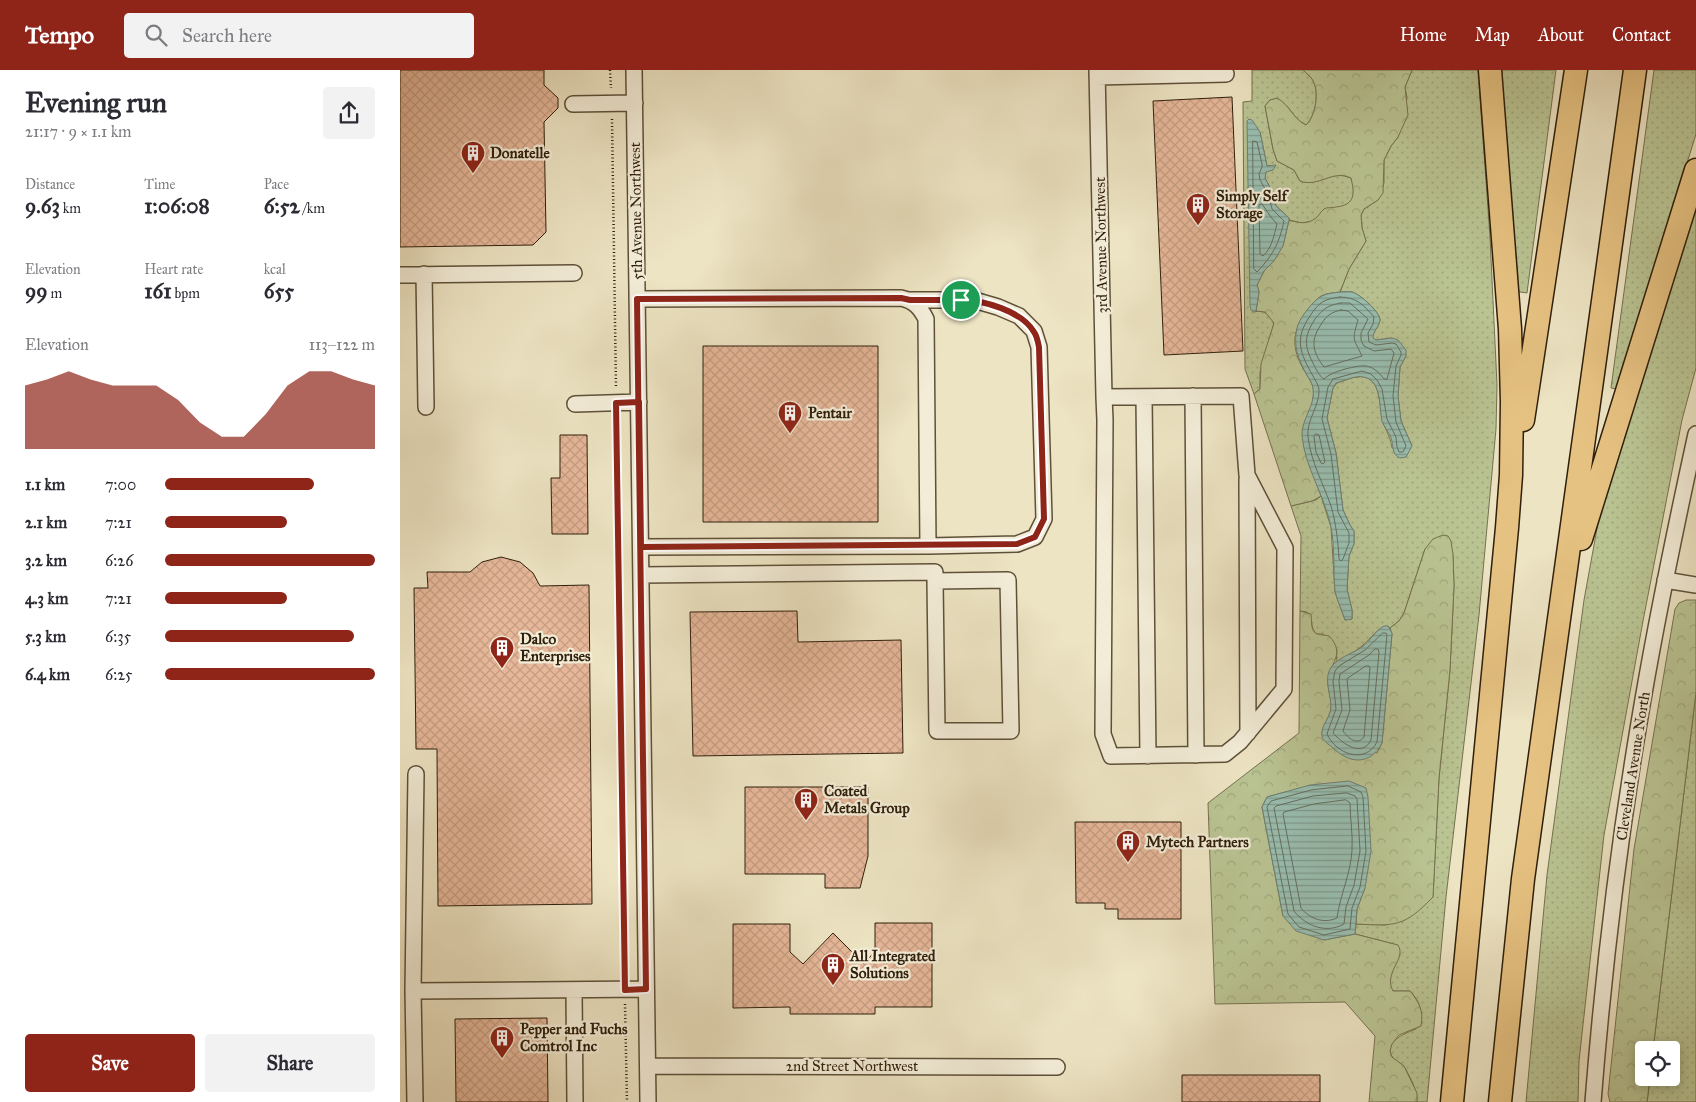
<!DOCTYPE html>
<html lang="en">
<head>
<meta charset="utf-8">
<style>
  :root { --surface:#fff; --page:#f2f2f3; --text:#2b2b33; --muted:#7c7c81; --accent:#8f2418 }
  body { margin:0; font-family:"IM FELL Great Primer",serif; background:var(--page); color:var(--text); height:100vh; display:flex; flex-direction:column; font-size:19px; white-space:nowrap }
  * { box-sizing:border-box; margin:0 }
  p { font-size:16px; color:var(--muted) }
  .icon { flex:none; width:28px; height:28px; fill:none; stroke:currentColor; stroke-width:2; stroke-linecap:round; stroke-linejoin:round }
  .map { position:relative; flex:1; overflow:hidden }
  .sheet { display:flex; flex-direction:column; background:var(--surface); width:400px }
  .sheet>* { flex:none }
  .fabs { position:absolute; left:1235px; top:971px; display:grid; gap:10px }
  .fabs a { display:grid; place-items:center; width:45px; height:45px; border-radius:5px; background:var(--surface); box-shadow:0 2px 12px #0003; font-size:25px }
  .pin { position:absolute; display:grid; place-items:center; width:42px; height:42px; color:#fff; margin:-21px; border:2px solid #fff; border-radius:50%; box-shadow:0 1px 5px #0007 }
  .round { display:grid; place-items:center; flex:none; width:52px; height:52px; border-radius:5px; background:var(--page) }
  .overview { display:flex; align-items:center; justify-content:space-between; height:85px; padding:0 25px }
  h1 { font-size:28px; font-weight:700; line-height:38px }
  .figures { display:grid; grid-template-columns:repeat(3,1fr); gap:8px; height:85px; padding:5px 25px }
  .figures div { display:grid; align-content:center }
  .figures b { font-size:21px; font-weight:700 }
  .figures small { font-size:14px; font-weight:400 }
  .figures p { font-size:14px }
  .chart { height:140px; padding:10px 25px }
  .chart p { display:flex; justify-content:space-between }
  .chart svg { width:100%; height:90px; margin-top:5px; fill:var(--accent); opacity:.7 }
  .cta { display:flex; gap:10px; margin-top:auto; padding:10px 25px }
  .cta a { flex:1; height:58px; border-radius:5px; background:var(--accent); color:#fff; font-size:20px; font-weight:700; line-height:58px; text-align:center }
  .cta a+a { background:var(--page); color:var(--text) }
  ul { padding:0 25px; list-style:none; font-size:16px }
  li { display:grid; grid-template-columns:80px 60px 1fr; align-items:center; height:38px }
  li i { height:12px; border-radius:6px; background:var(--accent) }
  header { display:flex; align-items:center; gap:30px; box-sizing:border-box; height:70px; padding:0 25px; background:var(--accent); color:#fff }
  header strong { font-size:24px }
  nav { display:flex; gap:28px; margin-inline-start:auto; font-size:18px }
  .search { width:350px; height:45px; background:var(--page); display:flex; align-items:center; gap:12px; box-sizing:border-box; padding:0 18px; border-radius:5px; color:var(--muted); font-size:19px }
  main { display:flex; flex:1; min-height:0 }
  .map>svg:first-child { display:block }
</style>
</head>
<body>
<header>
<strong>Tempo</strong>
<div class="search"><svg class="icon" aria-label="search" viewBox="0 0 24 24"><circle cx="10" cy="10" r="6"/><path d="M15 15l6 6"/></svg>Search here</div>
<nav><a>Home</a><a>Map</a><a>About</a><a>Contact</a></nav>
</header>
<main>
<section class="sheet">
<div class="overview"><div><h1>Evening run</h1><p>21:17 · 9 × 1.1 km</p></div><a class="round"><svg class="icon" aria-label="share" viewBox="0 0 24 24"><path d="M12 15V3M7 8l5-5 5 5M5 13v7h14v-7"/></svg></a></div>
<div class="figures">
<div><p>Distance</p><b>9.63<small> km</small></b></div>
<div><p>Time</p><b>1:06:08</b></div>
<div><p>Pace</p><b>6:52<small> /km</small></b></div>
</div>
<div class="figures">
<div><p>Elevation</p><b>99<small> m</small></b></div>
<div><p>Heart rate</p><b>161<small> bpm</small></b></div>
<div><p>kcal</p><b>655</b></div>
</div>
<div class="chart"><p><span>Elevation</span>113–122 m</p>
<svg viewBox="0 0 160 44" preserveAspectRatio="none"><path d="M0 44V13L10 10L20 6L30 10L40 13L50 13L60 13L70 20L80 31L90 38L100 38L110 27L120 13L130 6L140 6L150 10L160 13V44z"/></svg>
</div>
<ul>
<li><b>1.1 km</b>7:00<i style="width:71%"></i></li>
<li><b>2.1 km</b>7:21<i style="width:58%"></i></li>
<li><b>3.2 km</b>6:26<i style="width:100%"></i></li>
<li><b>4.3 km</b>7:21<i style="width:58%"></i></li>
<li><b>5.3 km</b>6:35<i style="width:90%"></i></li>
<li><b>6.4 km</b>6:25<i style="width:100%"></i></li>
</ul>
<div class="cta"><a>Save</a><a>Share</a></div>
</section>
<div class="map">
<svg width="1296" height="1032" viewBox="0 0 1296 1032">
  <defs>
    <pattern id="grass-dots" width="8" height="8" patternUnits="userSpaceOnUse" patternTransform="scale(1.25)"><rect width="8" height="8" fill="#bac493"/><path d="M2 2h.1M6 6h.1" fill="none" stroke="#a0a87d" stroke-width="1.8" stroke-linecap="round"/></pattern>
    <pattern id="forest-crowns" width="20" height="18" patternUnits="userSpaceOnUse" patternTransform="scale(1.25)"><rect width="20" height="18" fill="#bac493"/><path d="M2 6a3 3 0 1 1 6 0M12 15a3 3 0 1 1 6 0" fill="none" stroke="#a0a87d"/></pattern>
    <pattern id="water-rules" width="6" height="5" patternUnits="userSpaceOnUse" patternTransform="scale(1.25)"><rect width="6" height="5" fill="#99bfb2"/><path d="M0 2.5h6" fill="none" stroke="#7d9b8f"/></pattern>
    <pattern id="building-cross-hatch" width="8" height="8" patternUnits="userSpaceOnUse" patternTransform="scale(1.25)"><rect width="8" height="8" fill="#e6b799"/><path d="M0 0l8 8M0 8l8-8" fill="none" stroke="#c69d82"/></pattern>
  </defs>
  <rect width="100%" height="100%" fill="#ede4c3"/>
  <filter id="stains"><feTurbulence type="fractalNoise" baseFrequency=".004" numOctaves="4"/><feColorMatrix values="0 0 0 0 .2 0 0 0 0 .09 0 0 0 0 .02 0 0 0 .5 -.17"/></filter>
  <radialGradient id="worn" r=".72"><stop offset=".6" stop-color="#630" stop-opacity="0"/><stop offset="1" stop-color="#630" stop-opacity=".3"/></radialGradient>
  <path fill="url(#grass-dots)" stroke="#74724f" d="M852,0H903C906,3 910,6 912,9C920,20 916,46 906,55C893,49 890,35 877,29L870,30L865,36L873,79L877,91L894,100L900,111C920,117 932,99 951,108L954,119L953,128L948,134L912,151L902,153L889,150V148L876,136L873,123L865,108L866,102L871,96H867L860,62L854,242C864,239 869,244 874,253L860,302V319L854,324L845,299L843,32L852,31Z
    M1012,0H1078L1090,167L1097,315L1096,359L1079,545L1046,827L1027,1032H1017C1017,1020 1011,1009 1005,998C1002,994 996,992 993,988C981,972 1006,963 1016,959C1020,939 1024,937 1010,921H992C986,908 994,896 1000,885L997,875L955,864L956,854L986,855L1033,827L1039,708L1050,600L1054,516L1053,485L1025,479L1004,543L999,551L990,558L988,556C977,557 971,569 963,575C955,582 945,588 936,593L937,580L923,564H917C910,559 913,550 907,542L900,541L901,466L891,436L916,430L921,426L931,457L935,522L945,550L952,549V540L947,519L949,486L954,474V461L950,455L943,440L936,383L927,348L933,318L937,313C944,311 956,305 964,307C982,310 979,339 983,352C986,361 991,368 992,378L1012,376L1001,351L998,326L1000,297L1006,286L992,268L976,270L972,268C973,261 979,257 980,250C980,242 960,224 952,222C949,221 944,222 940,222L949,199L966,171L962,158L961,145L964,139L978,130L984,113V90L991,76L998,67L1007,28L1005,17Z
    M1098,0H1156L1127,223L1113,221Z
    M1254,0H1296V64L1217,319L1211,318Z
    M1296,118V298L1282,350L1243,551L1204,765L1179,991L1178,1032H1126L1147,805L1184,530L1202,431Z
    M1296,622V1032H1247L1250,1008H1271V980H1253Z"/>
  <path fill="url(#forest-crowns)" stroke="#74724f" d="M903,0H1012L1005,17L1008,45L998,67L991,76L984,90L983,123L978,130L964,139L961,145L962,158L966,171L949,199L940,222C934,223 927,223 921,226C916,229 911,236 908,240C896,257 891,268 898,288C902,299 911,309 914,320L906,385L921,426L912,431L891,436L854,324L860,319L861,294L874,253L865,242L856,241L859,222L857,215L864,201L883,176L889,150C899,153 907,155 916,148C919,146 921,141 924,139C927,137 932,138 936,137C955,135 955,124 951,108C932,99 919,118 900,111L894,100L877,91L873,79L865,36L870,30L877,28C890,35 893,49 906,55C916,46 920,20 912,9C910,6 906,3 903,0Z
    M1043,465L1048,466L1051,471L1053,485L1054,516L1050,600L1039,708L1033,827C1004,857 996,856 956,854L957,839L965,818L886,722L867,727L862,737L883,846L924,870L955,864L998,875C1007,889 983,902 993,921H1010C1019,932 1024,941 1021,956L999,965L992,974L990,981L992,987L1004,996L1017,1023V1032H969L975,966L945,932L815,934L808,733L899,663L900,541L911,544C912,550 910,561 917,564C920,565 926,565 929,566C947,585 928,594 928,612C928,621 932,630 931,639C929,649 922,655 922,665L977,683L982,673L992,564L990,558L999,551L1004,543L1025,479L1033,469Z
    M1286,530H1296V622L1253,980H1244V1008H1250L1247,1032H1210L1208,1024L1234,779L1275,539L1279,533Z"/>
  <path fill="url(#water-rules)" stroke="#6f7f6f" d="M849,49L852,50L860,62L867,96L876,95L873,100L866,102L865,108L873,123L876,136L889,148V150L883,176L874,191L864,201L857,215L859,222L856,241L854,242L851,240L850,236L847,51Z
    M940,222C944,222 949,221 952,222C960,224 980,242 980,250C979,257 973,261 973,268L976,270L992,268L998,270L1006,280V286L1000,297L998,326L1001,351L1012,376L1006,387L1000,388C991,384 994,376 991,368C989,362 984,357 982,351C979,338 982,309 963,307C956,305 944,311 936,313L933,318L927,348L936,383L943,440L950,455L954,461V474L949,486L947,519L952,540V549L945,550C942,540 937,531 935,521C933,500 935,478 931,457C925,426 905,398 902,366C901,349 916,335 913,319C913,314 909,309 907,305C898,289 893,276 897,258C898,250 914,229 922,226C927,223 934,223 940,222Z
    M984,556H988L992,563L982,673C970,696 949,694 932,677C928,674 923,671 922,666C920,656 931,647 931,637C931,625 924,610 930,599C936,588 952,584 962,577C970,571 975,561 984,556Z
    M949,711L966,718L968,727L971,781L965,818L957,839L955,864L924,870L896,861L883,846L862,737L867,727L910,715Z"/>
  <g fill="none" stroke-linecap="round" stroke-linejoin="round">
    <path stroke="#646f5e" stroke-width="1" d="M853,71L857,72L862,94V97L859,104L860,110L868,124L872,139L884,151C879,174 873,185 857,202L854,199Z
      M862,134L871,147L877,154C874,165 872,178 863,186L860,184L859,136Z
      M940,227C956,227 964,235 974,247L973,254L968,263L969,272L976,275L992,273L996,274L1001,282V285L996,296L993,326L996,352L1006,376L1003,382H999L997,377L996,367L987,349L982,319L977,310L971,304L962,301L933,309L928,317L922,349L931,384L938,442L949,463V473L943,489L941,491L939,489C938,471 936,453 931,436C923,413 911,392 908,367C906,350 920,336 919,319C918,314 915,310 913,306C900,283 894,269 910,246C919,232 924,229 940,227Z
      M941,233H950L968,249L961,263V270L964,276L974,281L991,279L994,283L987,309H984C971,292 963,295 945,299C936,302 931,303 924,309C919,306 916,299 913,293C904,276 904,266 915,249C923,239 928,235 941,233Z
      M941,240L948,241L958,250C952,271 953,267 962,286L924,297C912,281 910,270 922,253C927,245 932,242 941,240Z
      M916,364L919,365L925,392L923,394L921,393L916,382L914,366Z
      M983,563H986L987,565L977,672C965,695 936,684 927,664L936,639L933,611L935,601L939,596L965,580Z
      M975,579H978L979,582L971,670C962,688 943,674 933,663L942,640L939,611L940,604L969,585Z
      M966,596H969L970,598L964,667C957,676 948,668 943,661L950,640L947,609Z
      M948,716L961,722L963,727L966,781L960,817L952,838L950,859L924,865L899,857L888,844L867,737L871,731L911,720Z
      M947,723L955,726L957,729L960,781L954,815L946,837L944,854C926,864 906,856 894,841L874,738L876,736L913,726Z
      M946,730L950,733C950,748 953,764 952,780C951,803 940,825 937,848C924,854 910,849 901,838L883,744L884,742L914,734Z"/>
  </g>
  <path fill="url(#building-cross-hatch)" stroke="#2f1f0b" d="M0,0H144V15L158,28V38L144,52L146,162L133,175L0,177Z
    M832,27L843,281L764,285L753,31Z
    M303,276H478V452H303Z
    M160,365H187L188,464H152L151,408H160Z
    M101,487L120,492L133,503L140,516L189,515L192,834L38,836L37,679H16L14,518H28L27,502H70L82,492Z
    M397,541L398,572L501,570L503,683L293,686L290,542Z
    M345,717H468V786L460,818H425V804H345Z
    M675,752H781V849H718V839H705V833H676Z
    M475,853H532V937H475V944H390V937L333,938V854H390V882L403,894L433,863L464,894L475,881Z
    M147,948L148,1032H56L55,949Z
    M782,1005H920V1032H782Z"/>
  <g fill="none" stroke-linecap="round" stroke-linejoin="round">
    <defs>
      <path id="minor" d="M234,0L248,1032
        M697,0L704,327L705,350L703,664L711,686L825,684L840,672L884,619L885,478L847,405L841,326L704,327
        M697,7L826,4
        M173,34L235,33
        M24,204L26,337
        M0,205L174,203
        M237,229L501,228C514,231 520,237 526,249L528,476L241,477
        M510,230H574L598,237L619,246L634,261L639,277L644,449L635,467L617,474L528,476
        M793,326L796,685
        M744,327L748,686
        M175,334L239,332
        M847,409L848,663
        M241,505L535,502V511L537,661H611L608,510L535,511
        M1265,510L1296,515
        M174,920L175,1032
        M13,921L246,919
        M248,996L657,997
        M15,1032L13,921L16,704
        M1193,1032C1203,905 1218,778 1239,653C1255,556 1275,460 1296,364"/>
      <path id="highway" d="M1123,350L1176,0
        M1181,469L1296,100
        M1052,1032L1107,458L1111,405L1112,332L1110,259L1090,0
        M1100,1032L1123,809L1235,0"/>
    </defs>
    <use href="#minor" stroke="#5e5039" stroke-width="18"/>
    <use href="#highway" stroke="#2f1f0b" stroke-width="25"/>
    <path stroke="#2f1f0b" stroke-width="2.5" stroke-dasharray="1 2.5" stroke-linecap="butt" d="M210,0L211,18
      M212,49L216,318
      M216,346L225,906
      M225,934L227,1032"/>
    <use href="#minor" stroke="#f3edd8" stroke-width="15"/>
    <use href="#highway" stroke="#e6c282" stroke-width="22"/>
  </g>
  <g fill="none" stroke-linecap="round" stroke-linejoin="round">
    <defs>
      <path id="route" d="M561,230H510L501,228L237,229C240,459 243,689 246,919L225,920L216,333L239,332L241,477L617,474L635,467L644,449L639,277C638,272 637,266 634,262C622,241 583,230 561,230"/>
    </defs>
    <use href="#route" stroke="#fff" stroke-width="10"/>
    <use href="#route" stroke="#8f2418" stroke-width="6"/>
  </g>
  <defs>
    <symbol id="building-pin" viewBox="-11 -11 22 30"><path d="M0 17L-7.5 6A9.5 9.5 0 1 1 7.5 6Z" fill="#8f2418" stroke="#f3edd8"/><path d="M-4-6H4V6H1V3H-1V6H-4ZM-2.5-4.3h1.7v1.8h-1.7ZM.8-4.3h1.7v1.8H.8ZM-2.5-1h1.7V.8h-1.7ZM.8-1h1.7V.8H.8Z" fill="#fff"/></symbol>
  </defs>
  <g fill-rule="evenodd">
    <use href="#building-pin" x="59" y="69" width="28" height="38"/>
    <use href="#building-pin" x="784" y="121" width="28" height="38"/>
    <use href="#building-pin" x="376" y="329" width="28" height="38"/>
    <use href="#building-pin" x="88" y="564" width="28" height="38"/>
    <use href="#building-pin" x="392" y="716" width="28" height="38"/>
    <use href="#building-pin" x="714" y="758" width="28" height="38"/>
    <use href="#building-pin" x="419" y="881" width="28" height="38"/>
    <use href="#building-pin" x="88" y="954" width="28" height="38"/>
  </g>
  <g text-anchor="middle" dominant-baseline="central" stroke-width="4.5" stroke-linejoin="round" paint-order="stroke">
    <g font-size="15" font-weight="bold" fill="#2f1f0b" stroke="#f3edd8" text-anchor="start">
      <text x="90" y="83">Donatelle</text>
      <text x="816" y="126">Simply Self<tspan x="816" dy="17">Storage</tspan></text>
      <text x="408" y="343">Pentair</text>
      <text x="120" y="569">Dalco<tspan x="120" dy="17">Enterprises</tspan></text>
      <text x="424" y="721">Coated<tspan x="424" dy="17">Metals Group</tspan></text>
      <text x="746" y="772">Mytech Partners</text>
      <text x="450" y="886">All Integrated<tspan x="450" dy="17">Solutions</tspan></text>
      <text x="120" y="959">Pepper and Fuchs<tspan x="120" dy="17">Comtrol Inc</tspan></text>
    </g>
    <g font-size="15" fill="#2f1f0b" stroke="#f3edd8">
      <text transform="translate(236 141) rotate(-91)">5th Avenue Northwest</text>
      <text transform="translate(701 175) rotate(-91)">3rd Avenue Northwest</text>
      <text transform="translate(1233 696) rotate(-81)">Cleveland Avenue North</text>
      <text x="452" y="996">2nd Street Northwest</text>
    </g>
  </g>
  <rect width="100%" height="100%" filter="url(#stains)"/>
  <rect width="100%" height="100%" fill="url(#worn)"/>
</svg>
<div class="fabs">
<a><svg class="icon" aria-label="locate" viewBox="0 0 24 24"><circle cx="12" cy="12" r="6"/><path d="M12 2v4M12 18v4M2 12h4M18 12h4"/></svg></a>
</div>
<div class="pin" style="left:561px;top:230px;background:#1e9e55"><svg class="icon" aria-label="arrive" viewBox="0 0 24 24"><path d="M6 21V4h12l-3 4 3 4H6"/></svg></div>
</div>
</main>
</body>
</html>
